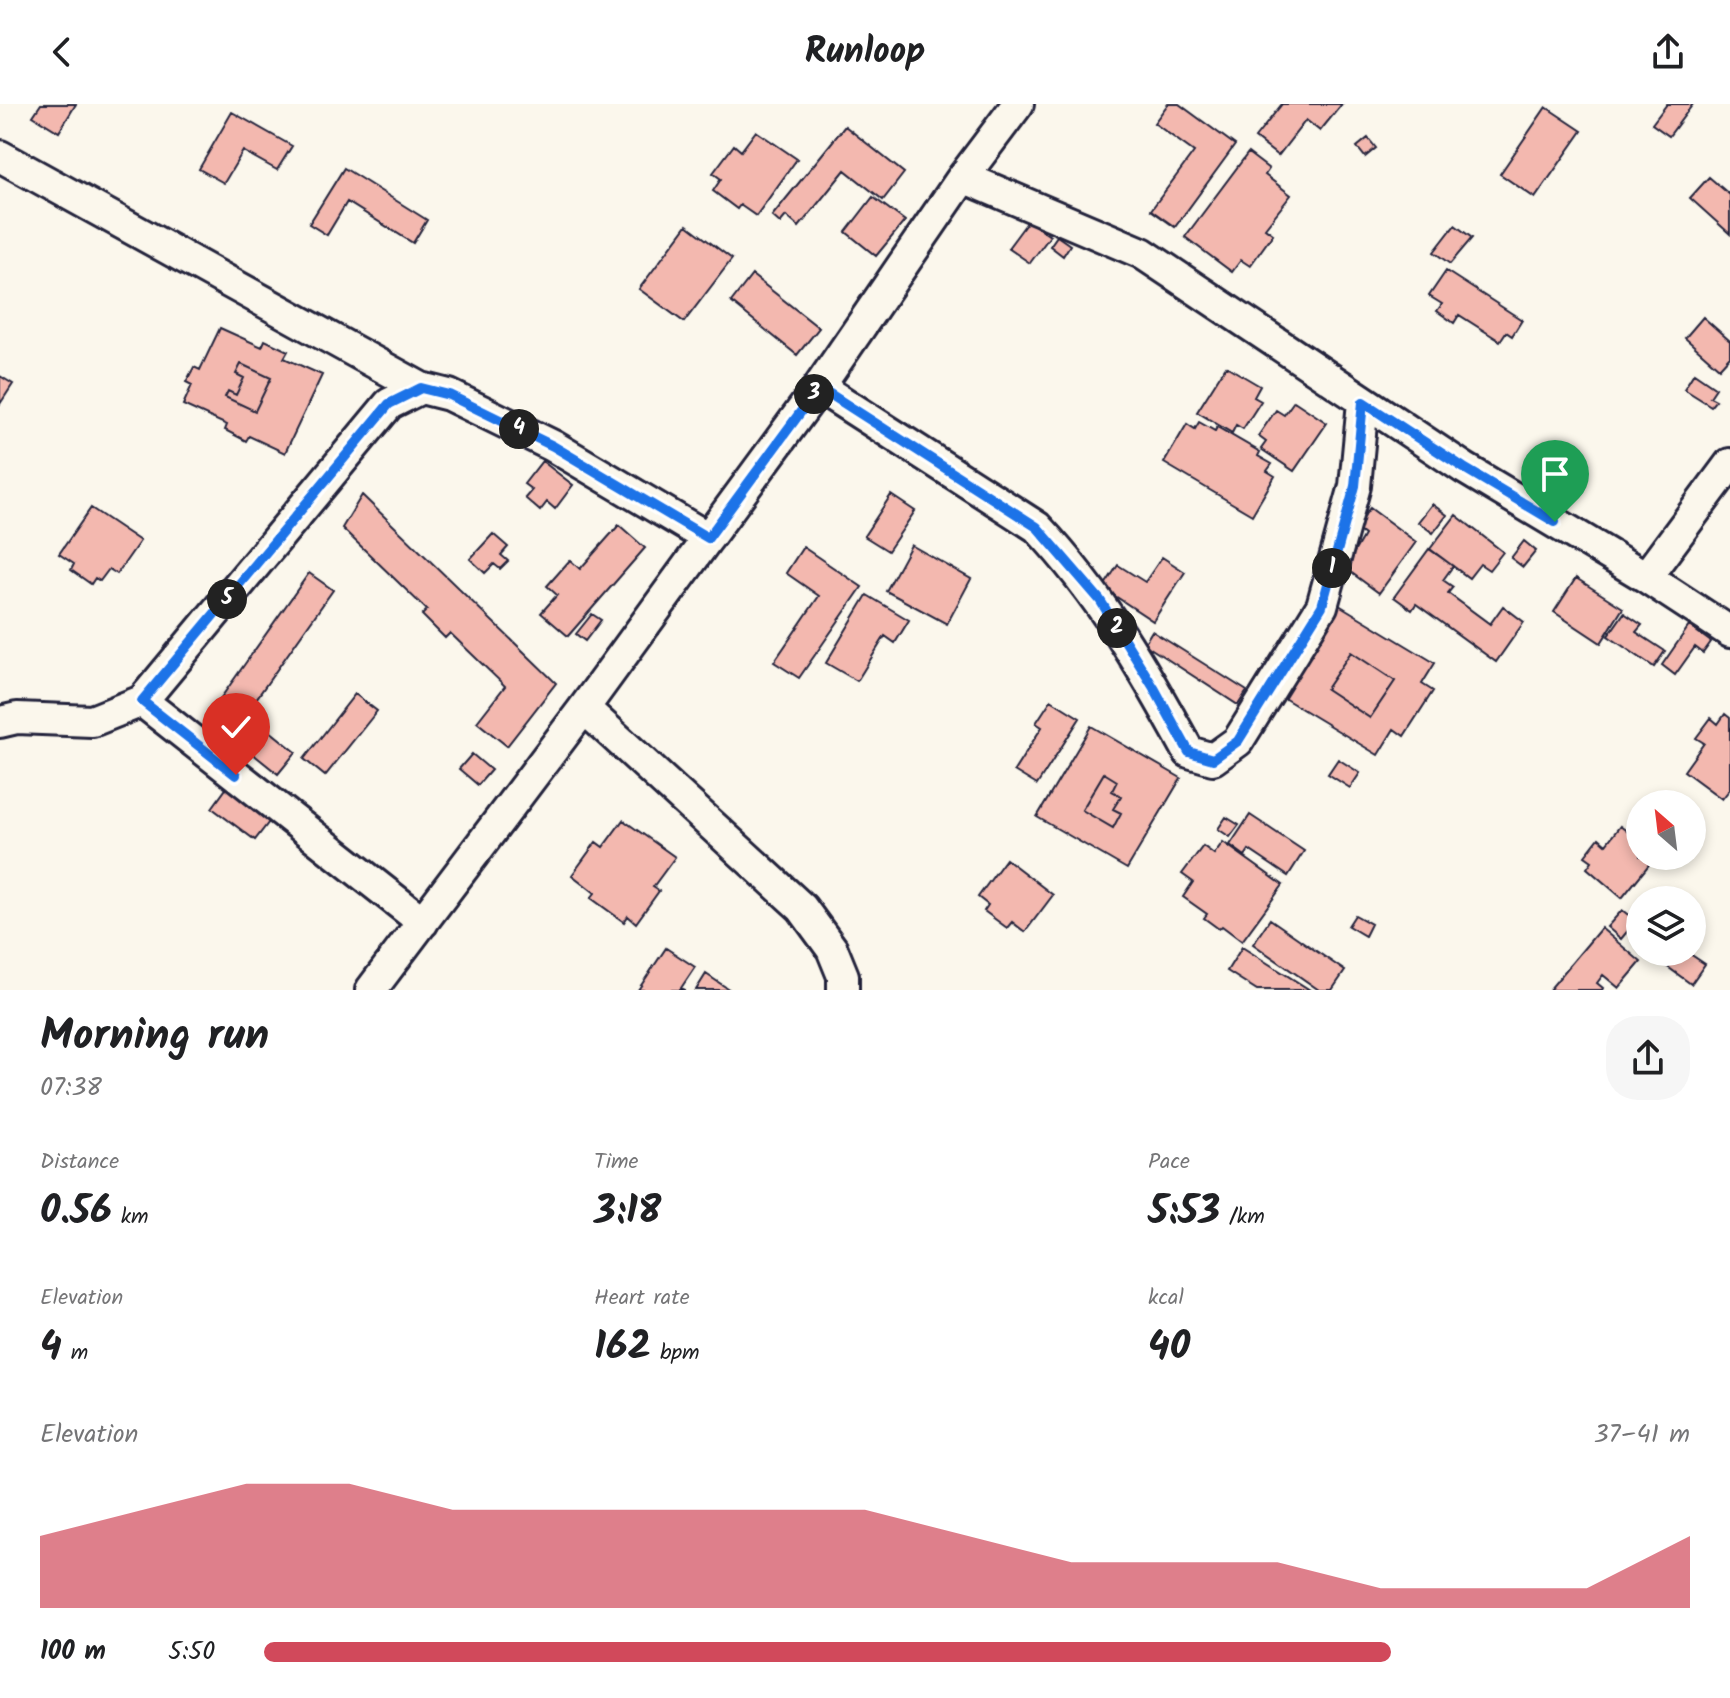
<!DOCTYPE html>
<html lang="en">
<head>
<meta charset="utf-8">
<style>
  :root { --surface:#fff; --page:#f6f6f6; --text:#202124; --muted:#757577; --accent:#d1495b }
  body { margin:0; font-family:Kalam,sans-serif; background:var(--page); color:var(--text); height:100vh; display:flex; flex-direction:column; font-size:30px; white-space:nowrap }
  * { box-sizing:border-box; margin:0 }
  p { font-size:26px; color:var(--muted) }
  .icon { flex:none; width:44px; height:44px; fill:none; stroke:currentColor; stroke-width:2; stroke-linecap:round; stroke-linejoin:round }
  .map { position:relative; height:886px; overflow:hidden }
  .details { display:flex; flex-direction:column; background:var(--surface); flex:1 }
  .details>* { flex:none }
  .needle { width:52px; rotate:332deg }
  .buttons { position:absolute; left:1626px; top:686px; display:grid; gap:16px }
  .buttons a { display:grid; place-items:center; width:80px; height:80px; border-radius:50%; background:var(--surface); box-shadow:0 4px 12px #0003; font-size:40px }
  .pin { position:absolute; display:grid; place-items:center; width:68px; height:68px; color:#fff; margin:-82px -34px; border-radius:50% 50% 50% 0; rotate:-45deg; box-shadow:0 0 8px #0007 }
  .pin .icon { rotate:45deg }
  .km { position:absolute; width:40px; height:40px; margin:-20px; border-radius:50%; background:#222; color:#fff; font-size:22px; line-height:40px; text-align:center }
  .round { display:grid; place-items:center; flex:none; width:84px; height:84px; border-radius:32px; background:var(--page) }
  .summary { display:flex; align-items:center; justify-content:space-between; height:136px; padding:0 40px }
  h1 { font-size:44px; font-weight:800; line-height:60px }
  .metrics { display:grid; grid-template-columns:repeat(3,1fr); gap:12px; height:136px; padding:8px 40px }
  .metrics div { display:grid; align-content:center }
  .metrics b { font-size:40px; font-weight:800 }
  .metrics small { font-size:22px; font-weight:400 }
  .metrics p { font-size:22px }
  .chart { height:224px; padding:16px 40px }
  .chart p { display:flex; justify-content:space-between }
  .chart svg { width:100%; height:144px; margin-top:8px; fill:var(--accent); opacity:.7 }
  ul { padding:0 40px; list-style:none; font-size:26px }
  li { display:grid; grid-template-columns:128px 96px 1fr; align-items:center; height:60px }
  li i { height:20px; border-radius:10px; background:var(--accent) }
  header { display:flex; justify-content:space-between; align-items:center; height:104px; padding:0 40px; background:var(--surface); font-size:36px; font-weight:800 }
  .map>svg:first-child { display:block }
</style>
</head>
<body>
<header><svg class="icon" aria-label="back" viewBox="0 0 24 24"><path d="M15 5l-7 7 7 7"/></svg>Runloop<svg class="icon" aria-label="share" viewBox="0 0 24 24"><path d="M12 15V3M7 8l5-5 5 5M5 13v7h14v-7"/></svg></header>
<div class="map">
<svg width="1730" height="886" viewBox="0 0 1730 886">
  <rect width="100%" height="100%" fill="#fbf7ec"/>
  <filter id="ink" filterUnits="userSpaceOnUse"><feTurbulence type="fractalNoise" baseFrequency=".0125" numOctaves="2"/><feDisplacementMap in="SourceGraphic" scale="16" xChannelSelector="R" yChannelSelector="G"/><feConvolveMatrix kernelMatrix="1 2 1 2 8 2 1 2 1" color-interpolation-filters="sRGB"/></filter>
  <g filter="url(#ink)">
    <path fill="#f3b8af" stroke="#22223b" stroke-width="2" fill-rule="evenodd" d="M41,0H76L59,28L33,12Z
      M1168,0H1179L1235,41L1175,123L1151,106L1194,48L1154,19Z
      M1282,0H1342L1320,27L1306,16L1278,52L1255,34Z
      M1667,0H1693L1669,32L1652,20Z
      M1546,3L1582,27L1535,94L1500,70Z
      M232,8L292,42L277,66L243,47L224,79L199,65Z
      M845,22L904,69L883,96L845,66L799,123L786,112L780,119L772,112Z
      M756,27L797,55L756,112L740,101L737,105L713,87L721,75L713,69L734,41L741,47Z
      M1368,34L1376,44L1365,53L1357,43Z
      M1248,49L1269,65L1265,71L1291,91L1265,124L1273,130L1250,162L1241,156L1232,168L1185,133Z
      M344,64L427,116L413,139L347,98L327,131L309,120Z
      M1709,73L1730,91V130L1690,94Z
      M873,93L905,117L876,152L846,128Z
      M1028,117L1050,132L1030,159L1008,144Z
      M687,121L732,155L684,218L639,185Z
      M1455,121L1472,134L1450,160L1434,148Z
      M1057,132L1070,141L1063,152L1050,142Z
      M1446,167L1522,216L1512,232L1506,228L1500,237L1459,211L1454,219L1437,207L1442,200L1429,192Z
      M752,171L819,224L797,251L731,198Z
      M1703,213L1730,237V252L1719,264L1685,234Z
      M220,224L262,243L265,236L288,247L284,254L322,271L285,349L249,332L246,337L225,326L227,321L183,301L192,281L186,278L194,263L200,266ZM241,260L271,274L255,307L225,293L228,287L236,291L244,274L236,270Z
      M241,260L271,274L255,307L225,293L228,287L236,291L244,274L236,270Z
      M1226,262L1260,282L1254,293L1261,297L1243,325L1236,321L1232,329L1197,308Z
      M1694,269L1716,284L1710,293L1716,296L1711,302L1684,285Z
      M0,272L13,280L0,300Z
      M1294,297L1327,319L1294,367L1261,345L1266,338L1258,332L1276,306L1284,311Z
      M1199,318L1215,327L1217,323L1260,348L1258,352L1272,360L1267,367L1275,372L1252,411L1164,359L1187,320L1195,325Z
      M542,357L573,381L555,405L547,398L540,407L525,394L532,386L524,380Z
      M362,391L556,579L507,642L477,618L505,582L450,529L445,534L422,511L427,506L342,424Z
      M891,391L915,407L888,447L864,432Z
      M1432,400L1447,411L1433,429L1418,418Z
      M91,404L140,437L117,470L109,465L100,477L95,474L91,480L71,466L74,460L59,450Z
      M1370,404L1416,438L1379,489L1345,464L1364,431L1355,424Z
      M1456,411L1503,448L1489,466L1480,460L1469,474L1430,445Z
      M619,421L645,444L568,532L541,509L557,491L547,482L570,456L580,465Z
      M493,430L508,443L501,451L508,457L500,465L494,460L485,469L470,455Z
      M1524,437L1536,447L1523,463L1511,454Z
      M911,441L971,475L947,520L886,487Z
      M803,443L862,483L799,574L774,558L819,492L786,469Z
      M1429,445L1453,462L1443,476L1453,483L1448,489L1490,520L1503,502L1524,518L1496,558L1416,500L1412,506L1394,493Z
      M1162,453L1185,468L1153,517L1103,484L1118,461L1145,478Z
      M309,469L333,486L230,632L206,615Z
      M1576,474L1623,504L1601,539L1554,508Z
      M867,491L909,516L895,539L885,532L857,577L826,559Z
      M1339,501L1435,559L1422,580L1433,587L1404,632L1394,625L1378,651L1282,593ZM1351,548L1395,577L1370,614L1326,585Z
      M1624,509L1642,521L1636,528L1665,547L1654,563L1608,532Z
      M592,510L601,516L585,537L576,530Z
      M1689,522L1711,538L1703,549L1695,543L1675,571L1662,561Z
      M1152,527L1247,587L1238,601L1144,540Z
      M1351,548L1395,577L1370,614L1326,585Z
      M355,590L377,607L325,672L304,655Z
      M1051,596L1080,614L1037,681L1014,667L1042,623L1036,619Z
      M1725,610L1730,614V685L1722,695L1684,667L1704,639L1696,634L1711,614L1718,620Z
      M250,611L296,648L278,670L232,633Z
      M1091,622L1181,674L1127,765L1037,713ZM1104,669L1117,677L1112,687L1121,692L1113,705L1121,709L1113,724L1082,706Z
      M472,650L491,666L478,681L459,665Z
      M1338,655L1360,669L1350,684L1328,670Z
      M1104,669L1117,677L1112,687L1121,692L1113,705L1121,709L1113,724L1082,706Z
      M228,682L272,714L255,736L212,704Z
      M1250,711L1304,747L1288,772L1249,746L1245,752L1230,741Z
      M1226,713L1239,721L1230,733L1218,725Z
      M623,716L675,753L653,783L659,787L636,819L628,812L624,818L591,794L595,789L572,771L596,738L603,743Z
      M1620,722L1640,737V752H1656L1622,794L1587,764L1592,757L1585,752L1599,734L1606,740Z
      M1223,738L1283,781L1242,837L1222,822L1219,825L1204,814L1207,810L1183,793L1193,778L1182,770L1203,742L1214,750Z
      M1006,755L1053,791L1025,828L1012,818L1007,824L984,807L988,801L978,793Z
      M1622,806L1636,817L1621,835L1607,823Z
      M1355,811L1371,820L1365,832L1348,822Z
      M1270,815L1345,867L1332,886H1319L1253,840Z
      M1601,824L1641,858L1619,884L1603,871L1597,879L1603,884L1602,886H1549Z
      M1242,843L1310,886H1257L1227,867Z
      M666,844L695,863L681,884L685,886H638Z
      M1652,848H1687L1705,860L1691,880L1665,861L1667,858Z
      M706,870L730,886H696Z"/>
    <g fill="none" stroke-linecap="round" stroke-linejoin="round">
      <defs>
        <path id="minor" d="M0,52L421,284
          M963,73L1142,149L1464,364L1646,473L1730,528
          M819,283L1037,423C1102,492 1144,566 1189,648L1213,655L1238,637L1322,502L1355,382L1363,298
          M1646,473L1730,360
          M142,597L423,818
          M584,604L802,804L832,845L843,872V886
          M0,618L17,614L92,617L142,597L389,300L421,284L449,291L553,342L708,434L819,283L963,73L1018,0
          M371,886L584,604L708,434"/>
      </defs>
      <use href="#minor" stroke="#22223b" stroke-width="36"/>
      <use href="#minor" stroke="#fbf7ec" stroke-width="30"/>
    </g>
  </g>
  <g fill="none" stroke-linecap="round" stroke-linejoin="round" filter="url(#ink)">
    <defs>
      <path id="route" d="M236,671L142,597L389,300L421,284L449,291L553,342L708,434L819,283L1037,423L1100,496L1154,584L1189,648L1213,655L1238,637L1322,502L1355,382L1363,298L1464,364L1555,418"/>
    </defs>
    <use href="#route" stroke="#fff" stroke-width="16"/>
    <use href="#route" stroke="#1a73e8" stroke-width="10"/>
  </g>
</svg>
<div class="buttons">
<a><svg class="needle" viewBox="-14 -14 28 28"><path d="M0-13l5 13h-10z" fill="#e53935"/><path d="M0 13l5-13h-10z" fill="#757577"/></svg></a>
<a><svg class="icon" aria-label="layers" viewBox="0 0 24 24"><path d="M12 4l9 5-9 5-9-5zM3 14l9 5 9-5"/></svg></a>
</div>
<div class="pin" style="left:1555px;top:418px;background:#1e9e55"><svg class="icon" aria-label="arrive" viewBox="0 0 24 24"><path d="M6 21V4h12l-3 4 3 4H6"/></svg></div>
<div class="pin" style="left:236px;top:671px;background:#d93025"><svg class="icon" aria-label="check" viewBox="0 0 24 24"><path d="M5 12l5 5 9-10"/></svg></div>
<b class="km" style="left:1332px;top:464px">1</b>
<b class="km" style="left:1117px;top:524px">2</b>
<b class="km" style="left:814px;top:290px">3</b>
<b class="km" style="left:519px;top:325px">4</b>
<b class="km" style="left:227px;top:495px">5</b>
</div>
<section class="details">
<div class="summary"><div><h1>Morning run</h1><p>07:38</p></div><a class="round"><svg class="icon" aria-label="share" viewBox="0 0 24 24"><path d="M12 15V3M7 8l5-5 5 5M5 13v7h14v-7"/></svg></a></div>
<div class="metrics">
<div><p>Distance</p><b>0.56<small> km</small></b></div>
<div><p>Time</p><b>3:18</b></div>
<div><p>Pace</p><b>5:53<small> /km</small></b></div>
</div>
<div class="metrics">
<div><p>Elevation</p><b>4<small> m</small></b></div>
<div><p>Heart rate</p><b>162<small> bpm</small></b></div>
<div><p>kcal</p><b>40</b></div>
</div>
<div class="chart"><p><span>Elevation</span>37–41 m</p>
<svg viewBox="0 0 160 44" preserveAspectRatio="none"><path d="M0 44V22L10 14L20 6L30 6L40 14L50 14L60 14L70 14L80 14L90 22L100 30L110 30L120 30L130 38L140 38L150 38L160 22V44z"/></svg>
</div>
<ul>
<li><b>100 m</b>5:50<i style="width:79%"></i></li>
</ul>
</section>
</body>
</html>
